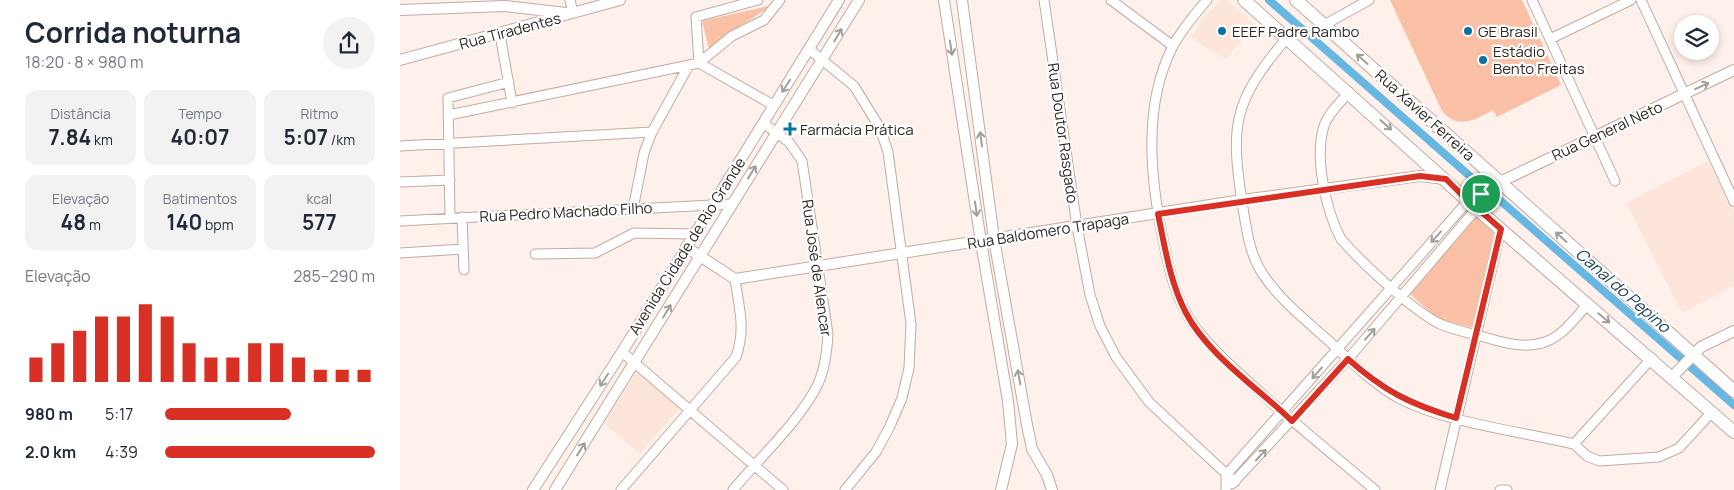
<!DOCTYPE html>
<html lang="pt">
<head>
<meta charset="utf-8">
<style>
  :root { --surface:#fff; --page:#f2f2f3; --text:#1f2937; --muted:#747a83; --accent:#d93025 }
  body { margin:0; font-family:Manrope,sans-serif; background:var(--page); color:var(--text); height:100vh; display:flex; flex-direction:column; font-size:19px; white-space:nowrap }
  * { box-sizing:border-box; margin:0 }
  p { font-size:16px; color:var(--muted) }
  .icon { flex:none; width:28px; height:28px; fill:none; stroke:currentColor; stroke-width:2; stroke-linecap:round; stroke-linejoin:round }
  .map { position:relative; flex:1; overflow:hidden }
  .details { display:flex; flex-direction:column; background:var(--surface); width:400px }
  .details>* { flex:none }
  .buttons { position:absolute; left:1274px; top:15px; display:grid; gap:10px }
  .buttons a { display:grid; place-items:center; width:45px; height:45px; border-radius:50%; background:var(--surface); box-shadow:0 2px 8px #0003; font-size:25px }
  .pin { position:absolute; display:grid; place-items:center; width:42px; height:42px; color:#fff; margin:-21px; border:2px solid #fff; border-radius:50%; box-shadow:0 1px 5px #0007 }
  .round { display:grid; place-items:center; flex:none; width:52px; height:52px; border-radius:26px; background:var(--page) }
  .head { display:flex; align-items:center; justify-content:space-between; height:85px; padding:0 25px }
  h1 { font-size:28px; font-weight:700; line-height:38px }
  .stats { display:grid; grid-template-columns:repeat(3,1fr); gap:8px; height:85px; padding:5px 25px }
  .stats div { display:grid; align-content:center; border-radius:12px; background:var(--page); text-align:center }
  .stats b { font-size:21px; font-weight:700 }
  .stats small { font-size:14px; font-weight:400 }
  .stats p { font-size:14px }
  .chart { height:140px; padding:10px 25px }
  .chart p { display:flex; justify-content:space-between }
  .chart svg { width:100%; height:90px; margin-top:5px; stroke:var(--accent); stroke-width:6 }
  ul { padding:0 25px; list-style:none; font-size:16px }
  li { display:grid; grid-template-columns:80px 60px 1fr; align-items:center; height:38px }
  li i { height:12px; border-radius:6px; background:var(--accent) }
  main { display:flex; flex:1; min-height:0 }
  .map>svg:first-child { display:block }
</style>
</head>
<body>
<main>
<section class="details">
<div class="head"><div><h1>Corrida noturna</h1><p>18:20 · 8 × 980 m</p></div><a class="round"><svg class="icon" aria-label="share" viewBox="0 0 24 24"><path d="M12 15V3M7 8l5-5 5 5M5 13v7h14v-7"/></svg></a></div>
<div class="stats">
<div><p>Distância</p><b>7.84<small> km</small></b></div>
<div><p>Tempo</p><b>40:07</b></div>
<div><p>Ritmo</p><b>5:07<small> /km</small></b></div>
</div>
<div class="stats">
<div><p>Elevação</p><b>48<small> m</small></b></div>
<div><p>Batimentos</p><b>140<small> bpm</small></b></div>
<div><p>kcal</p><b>577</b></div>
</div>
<div class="chart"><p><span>Elevação</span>285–290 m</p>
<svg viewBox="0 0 160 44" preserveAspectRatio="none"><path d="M5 44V32M15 44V25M25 44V19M35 44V12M45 44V12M55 44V6M65 44V12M75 44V25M85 44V32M95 44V32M105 44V25M115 44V25M125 44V32M135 44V38M145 44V38M155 44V38"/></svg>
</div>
<ul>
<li><b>980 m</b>5:17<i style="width:60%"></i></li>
<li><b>2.0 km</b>4:39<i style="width:100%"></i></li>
</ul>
</section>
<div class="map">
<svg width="1334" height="490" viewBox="0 0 1334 490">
  <rect width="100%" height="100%" fill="#fef0ea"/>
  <path fill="#fde5da" d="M820,0H827L855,25L826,59L791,38L802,20Z
    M1308,161L1334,211V286L1282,313L1226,203Z
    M237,371L280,408L240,454L204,423Z"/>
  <path fill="#f9c0a5" d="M990,0H1122L1161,85L1097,117L1093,110C1075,120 1058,130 1042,111Z
    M373,5L326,35L309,49L302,21Z
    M1076,216L1094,233L1074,328L1038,319L1010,294Z"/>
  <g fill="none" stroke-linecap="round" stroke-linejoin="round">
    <path stroke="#67b7e3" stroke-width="8" d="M869,0L1072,178
      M1094,195L1334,405"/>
    <defs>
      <path id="minor" d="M170,0L173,13
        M644,0L677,226L690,295L700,326L716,357L749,402L835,482
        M711,0L773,46
        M807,0C795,14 782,29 773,46C743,104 750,177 763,239C769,270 776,301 795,327C814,352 839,373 862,394C899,427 937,458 975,490
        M1132,0L1215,181
        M1241,0L1333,199
        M924,25L969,0
        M100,34L112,103
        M887,38C832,102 830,126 843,208C847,233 850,256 864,276C882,302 908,322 931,343C951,362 972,382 995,396C1040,422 1123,432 1174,444
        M1150,39L1231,0
        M409,49L454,86L480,128L488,152L511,324L509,368L502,398L490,426L476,452L445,490
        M299,63L296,17L358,0
        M299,63L373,105
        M949,92C940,103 928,113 924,126C914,157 926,211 941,239C962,263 1012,310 1040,324C1054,330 1070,333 1084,337C1104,343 1125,349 1145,342C1163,336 1175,318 1187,305
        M49,115L299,63L332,36L364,20L380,0
        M0,146L252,132
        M0,182L50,180
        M233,209L244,153L252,132L289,65
        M62,217L64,270
        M50,218L48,98L109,82
        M0,221L332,204
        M0,253L63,249
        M135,254L195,253L234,233L293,234
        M222,352L383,490
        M1174,444L1187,456L1199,461L1259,457L1279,448L1312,412
        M1174,444L1252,358
        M832,484L948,359L1077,208
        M221,490L336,357C346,328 339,308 335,279
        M333,490C359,458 398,423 417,386C425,370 427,352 428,334L402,161L389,142L363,123
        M826,490V475L1068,201
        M1040,490L1101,229
        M1100,490H1107"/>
      <path id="tertiary" d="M544,0L581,242L608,401L612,444L601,490
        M562,0L594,239L627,425L632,449L647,475L652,490
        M0,10L105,6L166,13
        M0,60L220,0
        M1100,182L1334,70
        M1334,198V201
        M286,247L335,279L842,200L1020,176L1045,179
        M1272,377L1301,347L1334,331
        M133,490L222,352L439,0
        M155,490L459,0"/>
      <path id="secondary" d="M844,0L1068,201L1334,432
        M896,0L1334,391
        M1068,201L1100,182"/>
    </defs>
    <use href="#minor" stroke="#c1aca2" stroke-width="11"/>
    <use href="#tertiary" stroke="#c1aca2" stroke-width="12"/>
    <use href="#secondary" stroke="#c1aca2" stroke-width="14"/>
    <use href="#minor" stroke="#fff" stroke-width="9"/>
    <use href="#tertiary" stroke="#fff" stroke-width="10"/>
    <use href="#secondary" stroke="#fff" stroke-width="12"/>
  </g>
  <defs><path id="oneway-shaft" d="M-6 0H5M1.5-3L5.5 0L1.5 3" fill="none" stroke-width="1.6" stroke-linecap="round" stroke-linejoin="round" transform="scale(1.25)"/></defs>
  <g stroke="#a19e9c">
    <use href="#oneway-shaft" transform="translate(438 35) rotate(-59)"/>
    <use href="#oneway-shaft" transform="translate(551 48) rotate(81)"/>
    <use href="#oneway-shaft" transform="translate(962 59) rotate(-138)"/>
    <use href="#oneway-shaft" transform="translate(386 86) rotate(123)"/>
    <use href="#oneway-shaft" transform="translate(1302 86) rotate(-25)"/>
    <use href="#oneway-shaft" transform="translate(986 125) rotate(42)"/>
    <use href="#oneway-shaft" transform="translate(581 139) rotate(-98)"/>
    <use href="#oneway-shaft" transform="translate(352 172) rotate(-58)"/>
    <use href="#oneway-shaft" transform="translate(576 209) rotate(82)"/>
    <use href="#oneway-shaft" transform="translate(1036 237) rotate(132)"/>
    <use href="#oneway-shaft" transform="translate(1161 237) rotate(-138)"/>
    <use href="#oneway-shaft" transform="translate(267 311) rotate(-59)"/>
    <use href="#oneway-shaft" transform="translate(1204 318) rotate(40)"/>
    <use href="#oneway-shaft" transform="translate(970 334) rotate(-49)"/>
    <use href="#oneway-shaft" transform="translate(917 373) rotate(131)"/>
    <use href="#oneway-shaft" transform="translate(619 377) rotate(-100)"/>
    <use href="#oneway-shaft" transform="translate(204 380) rotate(123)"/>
    <use href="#oneway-shaft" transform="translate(181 449) rotate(-58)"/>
    <use href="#oneway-shaft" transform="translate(861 455) rotate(-47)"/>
  </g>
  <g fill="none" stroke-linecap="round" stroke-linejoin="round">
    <defs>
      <path id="route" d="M1020,176L1046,179L1068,201L1081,194L1077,208L1101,229L1056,418C1010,404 984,391 948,359L892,421C858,388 808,355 786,313C770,282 765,248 758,214Z"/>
    </defs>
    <use href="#route" stroke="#fff" stroke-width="10"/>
    <use href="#route" stroke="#d93025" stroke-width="6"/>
  </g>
  <g fill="#07739f" stroke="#fff" stroke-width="2">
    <circle cx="822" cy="31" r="5"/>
    <circle cx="1068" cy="31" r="5"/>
    <circle cx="1083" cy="60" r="5"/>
    <path d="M387.5 121.5h5v5h5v5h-5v5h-5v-5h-5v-5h5z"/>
  </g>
  <g text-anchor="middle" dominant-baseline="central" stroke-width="4.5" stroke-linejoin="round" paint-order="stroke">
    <g font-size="15" fill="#2f2724" stroke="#fff">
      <text transform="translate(110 31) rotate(-15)">Rua Tiradentes</text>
      <text transform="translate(1025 115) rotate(42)">Rua Xavier Ferreira</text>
      <text transform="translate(1207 131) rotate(-25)">Rua General Neto</text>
      <text transform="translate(663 133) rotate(82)">Rua Doutor Rasgado</text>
      <text transform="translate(166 212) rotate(-3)">Rua Pedro Machado Filho</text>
      <text transform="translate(648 231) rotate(-9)">Rua Baldomero Trapaga</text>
      <text transform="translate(287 246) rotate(-58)">Avenida Cidade de Rio Grande</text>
      <text transform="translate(417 268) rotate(82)">Rua José de Alencar</text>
    </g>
    <g font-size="15" fill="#2f2724" stroke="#fff" text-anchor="start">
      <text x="832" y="31">EEEF Padre Rambo</text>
      <text x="1078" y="31">GE Brasil</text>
      <text x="1093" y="51">Estádio<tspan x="1093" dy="17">Bento Freitas</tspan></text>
      <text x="400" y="129">Farmácia Prática</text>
    </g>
    <g font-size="16" font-style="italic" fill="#1e4255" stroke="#fff">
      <text transform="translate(1223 290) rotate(41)">Canal do Pepino</text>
    </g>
  </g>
</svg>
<div class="buttons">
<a><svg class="icon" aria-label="layers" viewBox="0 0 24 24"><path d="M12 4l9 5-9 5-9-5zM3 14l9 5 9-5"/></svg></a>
</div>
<div class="pin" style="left:1081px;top:194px;background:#1e9e55"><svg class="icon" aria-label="arrive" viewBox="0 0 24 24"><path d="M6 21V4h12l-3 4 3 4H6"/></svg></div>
</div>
</main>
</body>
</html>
